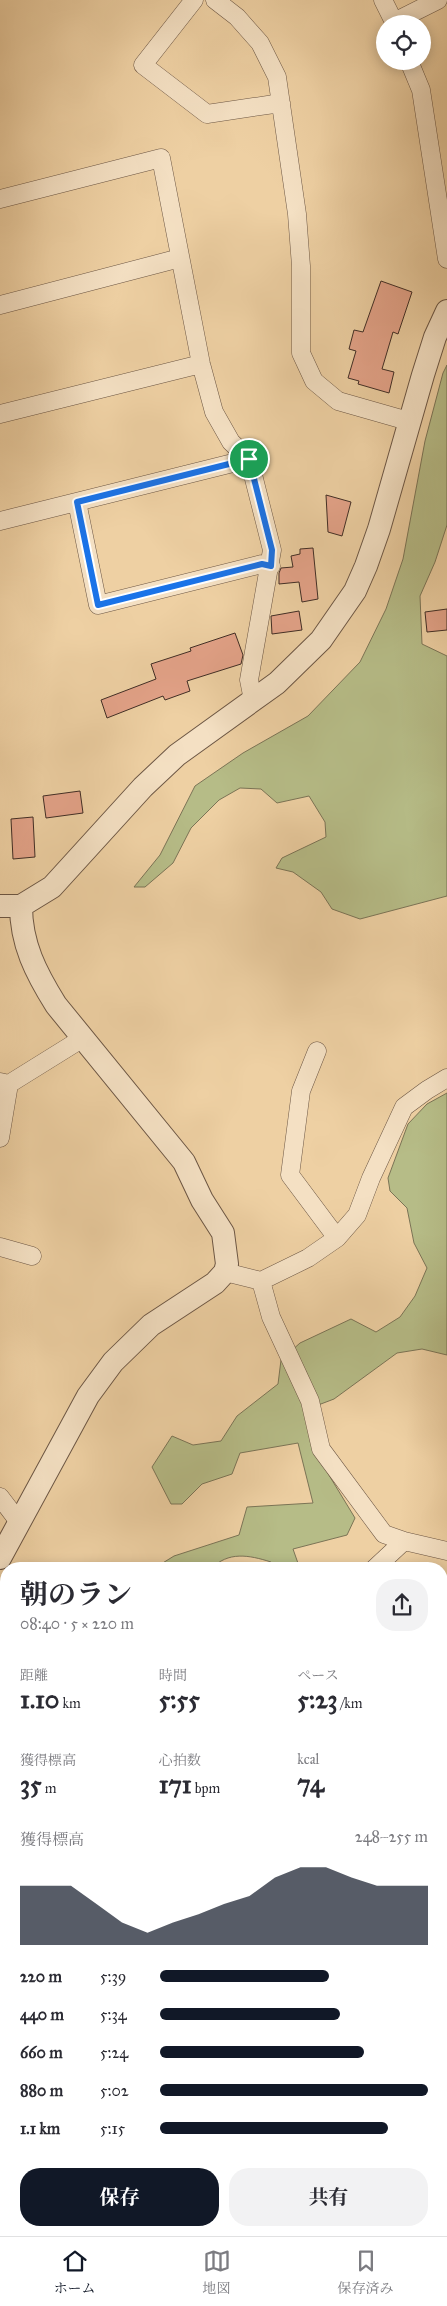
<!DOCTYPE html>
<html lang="ja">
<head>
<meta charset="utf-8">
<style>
  :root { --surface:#fff; --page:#f2f2f3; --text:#2b2b33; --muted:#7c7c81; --line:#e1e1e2; --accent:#111827 }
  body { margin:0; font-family:"IM FELL Great Primer","Noto Serif JP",serif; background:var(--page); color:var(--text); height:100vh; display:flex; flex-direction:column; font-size:19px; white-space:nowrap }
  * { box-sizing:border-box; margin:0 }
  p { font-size:16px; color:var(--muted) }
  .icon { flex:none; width:28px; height:28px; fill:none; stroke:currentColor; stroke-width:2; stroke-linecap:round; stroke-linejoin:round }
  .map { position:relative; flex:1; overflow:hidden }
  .panel { position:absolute; left:0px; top:1562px; width:448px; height:674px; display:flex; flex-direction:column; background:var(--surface); border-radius:20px 20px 0 0; box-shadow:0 2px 12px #0003 }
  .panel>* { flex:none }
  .controls { position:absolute; left:376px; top:15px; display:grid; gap:10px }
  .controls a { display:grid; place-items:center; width:55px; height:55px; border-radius:50%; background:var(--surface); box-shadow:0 2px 12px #0003; font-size:25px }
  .pin { position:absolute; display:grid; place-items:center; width:42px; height:42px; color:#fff; margin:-21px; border:2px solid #fff; border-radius:50%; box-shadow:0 1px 5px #0007 }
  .round { display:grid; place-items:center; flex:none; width:52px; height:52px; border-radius:20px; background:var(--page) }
  .headline { display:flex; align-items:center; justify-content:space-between; height:85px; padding:0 20px }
  h1 { font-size:28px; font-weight:700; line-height:38px }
  .metrics { display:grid; grid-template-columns:repeat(3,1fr); gap:8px; height:85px; padding:5px 20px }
  .metrics div { display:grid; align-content:center }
  .metrics b { font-size:25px; font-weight:700 }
  .metrics small { font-size:14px; font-weight:400 }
  .metrics p { font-size:14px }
  .chart { height:140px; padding:10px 20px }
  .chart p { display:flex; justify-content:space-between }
  .chart svg { width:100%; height:90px; margin-top:5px; fill:var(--accent); opacity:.7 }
  .primary-button { display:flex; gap:10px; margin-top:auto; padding:10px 20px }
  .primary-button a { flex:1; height:58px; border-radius:20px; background:var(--accent); color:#fff; font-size:20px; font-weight:700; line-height:58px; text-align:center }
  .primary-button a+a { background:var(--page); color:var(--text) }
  ul { padding:0 20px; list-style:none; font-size:16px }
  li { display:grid; grid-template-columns:80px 60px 1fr; align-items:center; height:38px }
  li i { height:12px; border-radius:6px; background:var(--accent) }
  .dock { display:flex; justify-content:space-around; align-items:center; height:70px; border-top:1px solid var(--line); background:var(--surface); font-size:14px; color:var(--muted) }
  .dock a { display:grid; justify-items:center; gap:2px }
  .dock .selected { color:var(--accent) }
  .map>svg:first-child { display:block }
</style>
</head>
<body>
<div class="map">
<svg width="447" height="2236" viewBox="0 0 447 2236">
  <rect width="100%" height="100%" fill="#eed0a3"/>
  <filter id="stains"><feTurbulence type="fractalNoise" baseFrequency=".004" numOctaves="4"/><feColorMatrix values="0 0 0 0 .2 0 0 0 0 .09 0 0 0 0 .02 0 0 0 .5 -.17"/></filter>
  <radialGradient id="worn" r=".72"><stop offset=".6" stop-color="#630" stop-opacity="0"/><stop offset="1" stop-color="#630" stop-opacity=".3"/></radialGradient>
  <path fill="#b6bc87" stroke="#7b7456" d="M447,365V525L435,562L420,596L422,644L447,656V896L360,919L332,909L321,892L293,872L276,868L282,858L326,837L325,822L309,796L277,803L261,789L240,788L219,800L191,828L173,863L145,887H134L160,855L195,786L243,753L308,716L360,662L386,609L403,559L425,441L443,373Z
    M447,1093V1355L422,1349L397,1353L334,1399L305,1410L321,1462L355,1518L347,1535L293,1549L300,1569H275L271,1562C249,1555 228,1551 211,1569H153L174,1556L239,1535L247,1507L313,1503L298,1443L240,1453L232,1474L202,1484L182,1504H171L152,1467L172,1436L193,1445L221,1441L237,1416L278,1384L281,1360L300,1343L351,1319L376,1332L400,1317L415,1296L427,1268L414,1243L407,1208L390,1191L388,1178L408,1124L427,1104Z
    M6,1674V1772L0,1762V1687Z
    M447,1911V1953H441V1917Z
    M6,1914V1977L0,1973V1915Z
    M0,2210L6,2213V2230H40L38,2236H0Z"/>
  <path fill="#99b7a4" stroke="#758071" d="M292,2230H343L339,2236H289Z"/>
  <path fill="#e4a389" stroke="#402d25" d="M381,281L412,292L398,334L393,332L382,369L394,372L389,393L358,384L359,381L348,378L356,351L349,349L354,330L363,332Z
    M326,495L351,502L342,536L328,532Z
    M313,548L318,599L302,602L299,582L279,584V573L281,568L293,567L291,556L300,554V549Z
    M447,609V630L427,632L425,612Z
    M299,611L302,630L272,634L271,616Z
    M235,633L243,655L241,664L187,681L190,691L165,700L163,696L107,718L101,700L156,679L151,664L191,651L190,648Z
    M80,791L83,813L46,818L43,796Z
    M33,817L35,857L13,859L11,819Z"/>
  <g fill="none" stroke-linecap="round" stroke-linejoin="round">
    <defs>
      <path id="minor" d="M194,0L143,65L207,114L281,103
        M215,0L237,17L260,43L277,77L297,214L301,266V353L314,381L338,401L408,421
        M383,0L395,24
        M394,22L438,0
        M409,61L421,90L447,259
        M0,199L161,158L201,364L214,412L231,442L249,459L272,550L249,680L253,700
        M0,305L180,258
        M0,414L201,364
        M77,502L98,605L262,564L271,566
        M0,521L249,459
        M317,1051L301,1091L290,1175L337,1238
        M0,1082L9,1084L83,1038
        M0,1138L9,1084
        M0,1247L32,1256
        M225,1272L261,1281L308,1258L337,1238L357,1215L371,1178L404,1107L427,1090L447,1078
        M261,1281L271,1317L310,1401L321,1449L384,1534L404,1541L447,1551
        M0,1497L19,1522
        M374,1569L404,1541
        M441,2201H447
        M64,2236L67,2230"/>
      <path id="tertiary" d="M0,906H21L52,887L143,787L177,755L277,683L321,640L355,591L366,566L379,529L423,375L435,337L447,311
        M0,1558L88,1396L113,1362L151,1325L215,1283L225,1272L227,1264L223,1233L202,1200L184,1162L56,1005C36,973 21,944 21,906
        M441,2101L447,2100
        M260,2236L264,2230"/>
    </defs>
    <use href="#minor" stroke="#6c5644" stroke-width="19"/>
    <use href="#tertiary" stroke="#6c5644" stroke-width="24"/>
    <use href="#minor" stroke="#f4e0c3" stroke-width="18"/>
    <use href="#tertiary" stroke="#f4e0c3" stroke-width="22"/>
  </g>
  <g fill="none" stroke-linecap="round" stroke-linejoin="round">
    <defs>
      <path id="route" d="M249,459L272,550L271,566L262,564L98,605L77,502Z"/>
    </defs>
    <use href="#route" stroke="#fff" stroke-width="10"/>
    <use href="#route" stroke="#1a73e8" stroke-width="6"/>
  </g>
  <rect width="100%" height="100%" filter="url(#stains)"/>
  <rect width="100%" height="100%" fill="url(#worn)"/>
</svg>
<div class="controls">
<a><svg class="icon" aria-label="locate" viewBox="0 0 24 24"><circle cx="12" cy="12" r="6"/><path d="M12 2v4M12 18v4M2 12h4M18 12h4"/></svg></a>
</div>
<div class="pin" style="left:249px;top:459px;background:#1e9e55"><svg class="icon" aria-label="arrive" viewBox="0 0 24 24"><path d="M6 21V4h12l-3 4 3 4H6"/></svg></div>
<section class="panel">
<div class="headline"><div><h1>朝のラン</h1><p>08:40 · 5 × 220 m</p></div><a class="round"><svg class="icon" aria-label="share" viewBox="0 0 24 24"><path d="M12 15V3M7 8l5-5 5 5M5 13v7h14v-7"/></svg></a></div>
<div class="metrics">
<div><p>距離</p><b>1.10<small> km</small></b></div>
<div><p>時間</p><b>5:55</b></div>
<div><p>ペース</p><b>5:23<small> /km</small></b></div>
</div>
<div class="metrics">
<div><p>獲得標高</p><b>35<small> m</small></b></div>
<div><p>心拍数</p><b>171<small> bpm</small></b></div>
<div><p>kcal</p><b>74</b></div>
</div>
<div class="chart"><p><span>獲得標高</span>248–255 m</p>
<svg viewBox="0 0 160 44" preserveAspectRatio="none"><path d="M0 44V15L10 15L20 15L30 24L40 33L50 38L60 33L70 29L80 24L90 20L100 11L110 6L120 6L130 11L140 15L150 15L160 15V44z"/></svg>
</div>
<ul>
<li><b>220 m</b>5:39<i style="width:63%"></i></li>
<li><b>440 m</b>5:34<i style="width:67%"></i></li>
<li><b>660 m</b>5:24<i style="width:76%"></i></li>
<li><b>880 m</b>5:02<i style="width:100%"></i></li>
<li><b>1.1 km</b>5:15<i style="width:85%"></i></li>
</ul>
<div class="primary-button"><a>保存</a><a>共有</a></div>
</section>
</div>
<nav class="dock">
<a class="selected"><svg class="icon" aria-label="home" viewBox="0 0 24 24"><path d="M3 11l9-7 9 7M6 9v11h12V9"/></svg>ホーム</a>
<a><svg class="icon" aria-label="map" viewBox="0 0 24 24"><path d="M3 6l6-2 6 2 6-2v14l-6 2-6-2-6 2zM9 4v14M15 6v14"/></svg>地図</a>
<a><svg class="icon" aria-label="saved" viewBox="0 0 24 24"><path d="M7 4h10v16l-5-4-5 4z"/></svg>保存済み</a>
</nav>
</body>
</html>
